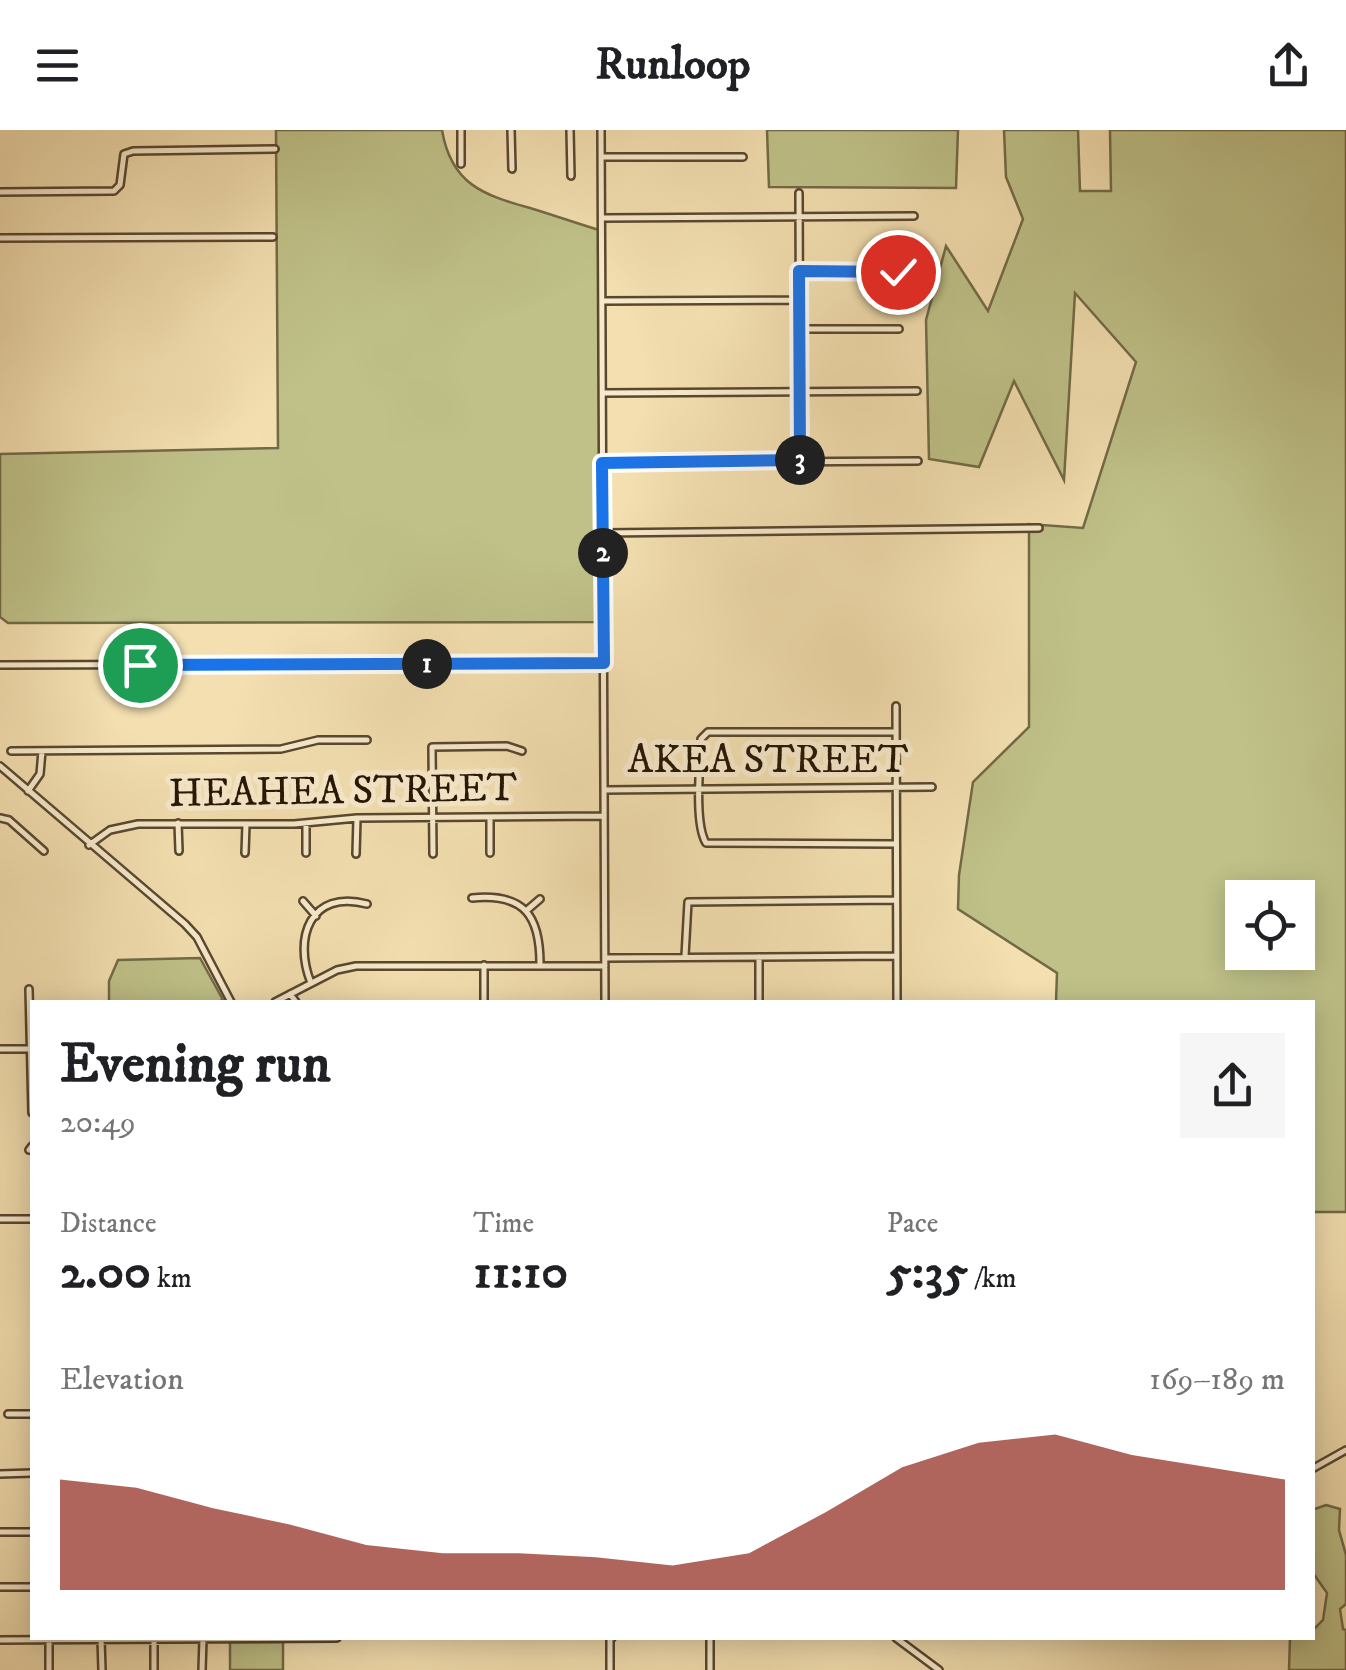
<!DOCTYPE html>
<html lang="en">
<head>
<meta charset="utf-8">
<style>
  :root { --surface:#fff; --page:#f6f6f6; --text:#202124; --muted:#757577; --accent:#8f2418 }
  body { margin:0; font-family:"IM FELL DW Pica",serif; background:var(--page); color:var(--text); height:100vh; display:flex; flex-direction:column; font-size:38px; white-space:nowrap }
  * { box-sizing:border-box; margin:0 }
  p { font-size:32px; color:var(--muted) }
  .icon { flex:none; width:55px; height:55px; fill:none; stroke:currentColor; stroke-width:2; stroke-linecap:round; stroke-linejoin:round }
  .map { position:relative; flex:1; overflow:hidden }
  .sheet { position:absolute; left:30px; top:870px; width:1285px; height:640px; display:flex; flex-direction:column; background:var(--surface); border-radius:0px; box-shadow:0 5px 25px #0003 }
  .sheet>* { flex:none }
  .controls { position:absolute; left:1225px; top:750px; display:grid; gap:20px }
  .controls a { display:grid; place-items:center; width:90px; height:90px; border-radius:0px; background:var(--surface); box-shadow:0 5px 25px #0003; font-size:50px }
  .pin { position:absolute; display:grid; place-items:center; width:85px; height:85px; color:#fff; margin:-42px; border:5px solid #fff; border-radius:50%; box-shadow:0 2px 10px #0007 }
  .km { position:absolute; width:50px; height:50px; margin:-25px; border-radius:50%; background:#222; color:#fff; font-size:28px; line-height:50px; text-align:center }
  .round { display:grid; place-items:center; flex:none; width:105px; height:105px; border-radius:0px; background:var(--page) }
  .overview { display:flex; align-items:center; justify-content:space-between; height:170px; padding:0 30px }
  h1 { font-size:55px; font-weight:700; line-height:75px }
  .stats { display:grid; grid-template-columns:repeat(3,1fr); gap:15px; height:170px; padding:10px 30px }
  .stats div { display:grid; align-content:center }
  .stats b { font-size:50px; font-weight:700 }
  .stats small { font-size:28px; font-weight:400 }
  .stats p { font-size:28px }
  .chart { height:280px; padding:20px 30px }
  .chart p { display:flex; justify-content:space-between }
  .chart svg { width:100%; height:180px; margin-top:10px; fill:var(--accent); opacity:.7 }
  header { display:flex; justify-content:space-between; align-items:center; height:130px; padding:0 30px; background:var(--surface); font-size:45px; font-weight:700 }
  .map>svg:first-child { display:block }
</style>
</head>
<body>
<header><svg class="icon" aria-label="menu" viewBox="0 0 24 24"><path d="M4 6h16M4 12h16M4 18h16"/></svg>Runloop<svg class="icon" aria-label="share" viewBox="0 0 24 24"><path d="M12 15V3M7 8l5-5 5 5M5 13v7h14v-7"/></svg></header>
<div class="map">
<svg width="1346" height="1540" viewBox="0 0 1346 1540">
  <rect width="100%" height="100%" fill="#f3dfb0"/>
  <filter id="stains"><feTurbulence type="fractalNoise" baseFrequency=".002" numOctaves="4"/><feColorMatrix values="0 0 0 0 .2 0 0 0 0 .09 0 0 0 0 .02 0 0 0 .5 -.17"/></filter>
  <radialGradient id="worn" r=".72"><stop offset=".6" stop-color="#630" stop-opacity="0"/><stop offset="1" stop-color="#630" stop-opacity=".3"/></radialGradient>
  <path fill="#bfc188" stroke="#726a46" stroke-width="2.5" fill-rule="evenodd" d="M276,0H442C451,54 483,65 530,78C553,85 576,93 599,100L601,492L8,493L0,487V324L278,318Z
    M767,0H958L956,58L769,57Z
    M1004,0H1078L1080,61H1111L1110,0H1346V1082H1313L1312,872H1056L1057,843L958,779L959,745L973,652L1029,597V394L1083,398L1136,232L1075,163L1064,350L1014,251L979,337L929,329L926,190L946,116L988,181L1023,89L1006,47ZM1242,768H1298V822H1242Z
    M200,828L223,870L218,872H109V851L118,830Z
    M1326,1375L1340,1379L1339,1400L1346,1425V1474L1340,1479L1343,1499L1346,1500V1540H1289L1290,1508H1312L1313,1500L1323,1490L1327,1463L1313,1443L1312,1380Z
    M230,1512H283V1540H230Z"/>
  <g fill="none" stroke-linecap="round" stroke-linejoin="round">
    <defs>
      <path id="minor" d="M461,0V34
        M511,0L512,39
        M570,0L571,46
        M601,0L605,872
        M601,27H743
        M0,62L114,61L120,55L124,24L133,21L275,19
        M799,63L800,330
        M602,88L914,86
        M0,108L273,107
        M799,141L898,142
        M602,171L799,170
        M799,199H899
        M603,263L917,261
        M602,333L918,331
        M603,403L1039,398
        M0,535L604,533
        M896,576L897,872
        M895,602H708L701,609C700,634 694,693 706,713L895,714
        M11,621L281,619L318,610H367
        M0,636L185,794L197,807L231,872
        M604,660L932,657
        M28,661L40,644L42,621
        M0,688L9,690L44,721
        M178,693L179,721
        M306,693V723
        M89,715L110,700L138,694H294L357,688L604,686
        M245,723L246,694
        M490,723V687
        M356,724L357,688
        M433,724L432,617L507,616L522,621
        M472,768C524,763 540,785 540,834
        M303,771L316,786
        M526,781L540,769
        M685,826L688,772L896,770
        M759,827V872
        M605,828L896,826
        M311,853C293,808 310,759 367,774
        M29,859L32,983
        M290,864L296,872
        M275,872L337,840L356,836H605
        M484,872V835
        M0,919H30
        M29,1020L32,1016
        M0,1089H32
        M8,1284H32
        M1312,1339L1346,1320
        M0,1344L32,1343
        M0,1402H32
        M0,1457H32
        M154,1508V1540
        M896,1508L939,1540
        M101,1509L102,1540
        M0,1510L337,1508
        M49,1510V1540
        M202,1540L203,1509
        M610,1540V1508H612
        M710,1540V1508"/>
    </defs>
    <use href="#minor" stroke="#59472e" stroke-width="10"/>
    <use href="#minor" stroke="#f7eacc" stroke-width="5"/>
  </g>
  <g fill="none" stroke-linecap="round" stroke-linejoin="round">
    <defs>
      <path id="route" d="M140,535L604,533L602,333L800,330L799,141L898,142"/>
    </defs>
    <use href="#route" stroke="#fff" stroke-width="20"/>
    <use href="#route" stroke="#1a73e8" stroke-width="12"/>
  </g>
  <g text-anchor="middle" dominant-baseline="central" stroke-width="10" stroke-linejoin="round" paint-order="stroke">
    <g font-size="40" fill="#261403" stroke="#f7eacc">
      <text x="768" y="631">AKEA STREET</text>
      <text transform="translate(343 662) rotate(-1)">HEAHEA STREET</text>
    </g>
  </g>
  <rect width="100%" height="100%" filter="url(#stains)"/>
  <rect width="100%" height="100%" fill="url(#worn)"/>
</svg>
<div class="controls">
<a><svg class="icon" aria-label="locate" viewBox="0 0 24 24"><circle cx="12" cy="12" r="6"/><path d="M12 2v4M12 18v4M2 12h4M18 12h4"/></svg></a>
</div>
<div class="pin" style="left:140px;top:535px;background:#1e9e55"><svg class="icon" aria-label="arrive" viewBox="0 0 24 24"><path d="M6 21V4h12l-3 4 3 4H6"/></svg></div>
<div class="pin" style="left:898px;top:142px;background:#d93025"><svg class="icon" aria-label="check" viewBox="0 0 24 24"><path d="M5 12l5 5 9-10"/></svg></div>
<b class="km" style="left:427px;top:534px">1</b>
<b class="km" style="left:603px;top:423px">2</b>
<b class="km" style="left:800px;top:330px">3</b>
<section class="sheet">
<div class="overview"><div><h1>Evening run</h1><p>20:49</p></div><a class="round"><svg class="icon" aria-label="share" viewBox="0 0 24 24"><path d="M12 15V3M7 8l5-5 5 5M5 13v7h14v-7"/></svg></a></div>
<div class="stats">
<div><p>Distance</p><b>2.00<small> km</small></b></div>
<div><p>Time</p><b>11:10</b></div>
<div><p>Pace</p><b>5:35<small> /km</small></b></div>
</div>
<div class="chart"><p><span>Elevation</span>169–189 m</p>
<svg viewBox="0 0 160 44" preserveAspectRatio="none"><path d="M0 44V17L10 19L20 24L30 28L40 33L50 35L60 35L70 36L80 38L90 35L100 25L110 14L120 8L130 6L140 11L150 14L160 17V44z"/></svg>
</div>
</section>
</div>
</body>
</html>
